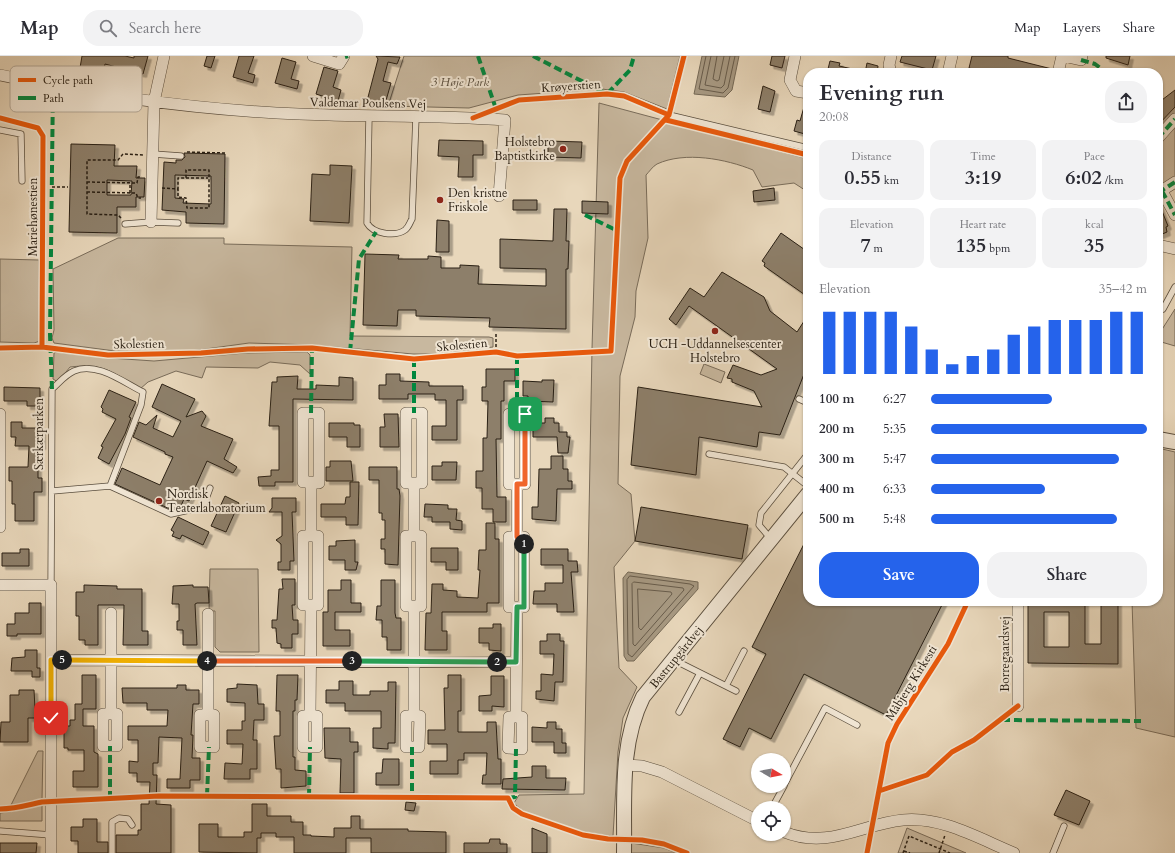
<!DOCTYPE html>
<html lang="en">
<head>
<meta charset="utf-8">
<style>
  :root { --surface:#fff; --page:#f2f2f3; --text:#2b2b33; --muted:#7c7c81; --line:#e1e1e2; --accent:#2563eb }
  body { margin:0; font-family:Cardo,serif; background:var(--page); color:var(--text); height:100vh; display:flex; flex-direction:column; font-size:15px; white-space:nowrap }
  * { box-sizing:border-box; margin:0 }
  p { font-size:13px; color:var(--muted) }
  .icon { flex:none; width:22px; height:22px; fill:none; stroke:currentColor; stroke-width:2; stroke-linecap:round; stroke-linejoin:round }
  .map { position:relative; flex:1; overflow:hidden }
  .drawer { position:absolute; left:803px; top:12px; width:360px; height:538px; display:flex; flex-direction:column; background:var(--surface); border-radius:16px; box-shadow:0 1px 3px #0004 }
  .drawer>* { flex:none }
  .needle { width:26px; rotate:100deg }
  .tools { position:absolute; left:751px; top:697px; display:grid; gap:8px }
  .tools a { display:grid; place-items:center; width:40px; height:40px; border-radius:50%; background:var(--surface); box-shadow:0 1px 3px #0004; font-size:20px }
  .pin { position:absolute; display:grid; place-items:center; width:34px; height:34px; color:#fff; margin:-17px; border-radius:8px; box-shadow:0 2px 6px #0006 }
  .km { position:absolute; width:20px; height:20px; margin:-10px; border-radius:50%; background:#222; color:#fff; font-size:11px; line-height:20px; text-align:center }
  .round { display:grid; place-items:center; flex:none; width:42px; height:42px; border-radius:16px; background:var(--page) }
  .overview { display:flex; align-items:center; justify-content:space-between; height:68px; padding:0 16px }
  h1 { font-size:22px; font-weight:700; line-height:30px }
  .stats { display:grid; grid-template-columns:repeat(3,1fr); gap:6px; height:68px; padding:4px 16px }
  .stats div { display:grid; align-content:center; border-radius:10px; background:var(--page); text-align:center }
  .stats b { font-size:20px; font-weight:700 }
  .stats small { font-size:11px; font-weight:400 }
  .stats p { font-size:11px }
  .chart { height:112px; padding:8px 16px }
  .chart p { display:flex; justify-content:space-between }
  .chart svg { width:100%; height:72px; margin-top:4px; stroke:var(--accent); stroke-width:6 }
  .primary-button { display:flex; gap:8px; margin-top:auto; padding:8px 16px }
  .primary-button a { flex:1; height:46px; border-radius:16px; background:var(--accent); color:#fff; font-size:16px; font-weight:700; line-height:46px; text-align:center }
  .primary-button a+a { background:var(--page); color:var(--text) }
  ul { padding:0 16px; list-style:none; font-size:13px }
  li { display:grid; grid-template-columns:64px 48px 1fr; align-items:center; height:30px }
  li i { height:10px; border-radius:5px; background:var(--accent) }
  header { display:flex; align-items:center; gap:24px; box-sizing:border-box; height:56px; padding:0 20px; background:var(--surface); border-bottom:1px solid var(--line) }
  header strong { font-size:19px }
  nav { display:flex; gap:22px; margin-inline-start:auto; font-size:14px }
  .search { width:280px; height:36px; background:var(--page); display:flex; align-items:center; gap:10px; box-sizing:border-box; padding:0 14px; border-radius:16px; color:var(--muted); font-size:15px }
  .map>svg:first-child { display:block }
</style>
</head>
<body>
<header>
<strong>Map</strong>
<div class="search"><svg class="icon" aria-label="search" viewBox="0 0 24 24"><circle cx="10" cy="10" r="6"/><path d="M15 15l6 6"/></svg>Search here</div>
<nav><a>Map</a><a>Layers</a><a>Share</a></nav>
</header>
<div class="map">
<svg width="1175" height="797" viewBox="0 0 1175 797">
  <defs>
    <filter id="shadow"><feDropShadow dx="3.5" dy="3.5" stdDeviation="0" flood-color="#0004"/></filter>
  </defs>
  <rect width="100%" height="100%" fill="#e8d7bb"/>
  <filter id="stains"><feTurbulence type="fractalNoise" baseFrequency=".005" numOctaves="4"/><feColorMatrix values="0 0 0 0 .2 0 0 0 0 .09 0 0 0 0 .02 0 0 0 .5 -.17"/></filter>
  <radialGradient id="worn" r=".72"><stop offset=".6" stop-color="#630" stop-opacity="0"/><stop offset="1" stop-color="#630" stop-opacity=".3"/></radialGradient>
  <path fill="#c8b89f" stroke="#796c5a" d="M404,0H680L667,53L624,36L602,33L518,39L469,52L388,50Z
    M599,47L808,103V136L794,127L762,131L753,114C726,103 685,95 657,108C653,110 649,116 646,119L648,182L636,235L635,261L620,320L618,428L631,438L635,485L614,511L619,612L637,631L623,662L618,696L613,780C585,777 533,768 514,747L519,739L584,738L592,293Z
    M1175,67V121L1158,133V86Z
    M118,182H224V188L352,191L350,280L489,281L493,282V291L436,298H413L313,289L249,287L191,295L142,296L115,295L54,287L52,282L54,274L53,213Z
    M0,203L39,204L40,285L34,287L0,286Z
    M1175,253V290L1158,285V275H1161Z
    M57,296L110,302L154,305L245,297L307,296L310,299V318L300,309L270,306L258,312L206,311L202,322L176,315L148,326L140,333C112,316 105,307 70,311L58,326L53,323L54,297Z
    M704,308L725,316L721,327L700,318Z
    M1158,392L1175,396V681L1136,672L1132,545H1158Z
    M210,513H258L259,596H220L215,591V555H209Z
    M38,695H43L42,743L10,751Z
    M42,749V765H0V757C15,756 27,751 42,749Z
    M907,772L966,797H898Z
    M631,787L664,792L676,797H631Z"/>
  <path fill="#a79982" stroke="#756956" d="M702,0H739L732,34L725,41L694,38Z
    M628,516L698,526V533L634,605H627L624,600L623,522Z"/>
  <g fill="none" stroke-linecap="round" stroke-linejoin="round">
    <path stroke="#685c4b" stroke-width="1" d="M706,0L699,33L723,37L728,32L735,0
      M711,0L705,29L721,32L724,29L730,0
      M717,0L713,23L717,25L719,24L724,0
      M630,520L690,528L694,530L632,601L628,598L627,524Z
      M634,526L683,532L684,534L635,590L633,588L632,528Z
      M638,533L671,536L672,538L641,574L639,572Z"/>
  </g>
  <path fill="#8d7f6b" stroke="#2a2014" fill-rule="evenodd" filter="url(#shadow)" d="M82,0H125L134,2V0H148L143,18L105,8L102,26L93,25L95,16L80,12Z
    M207,0H215L211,12L204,10Z
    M239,0H254L248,17L255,19L253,27L233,21Z
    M376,0L400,1L397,8L388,6L383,25L391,27L385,48L367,45L378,3Z
    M772,0H785L782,12L770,9Z
    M902,0H936L932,14L900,6Z
    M972,0H1008V2L1052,13L1051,17H988L969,12Z
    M1106,0H1130L1128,9L1106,2Z
    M282,2L296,6L291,23L299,25L297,33L275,27Z
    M830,5L840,7L839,10L857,14L856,17H827Z
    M867,7L878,10L877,17H865Z
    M324,11L338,15L333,31L341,34L338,45L316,38Z
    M763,30L775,35L770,56L758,53Z
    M1175,34V51L1158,69V47Z
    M806,44H808V77L805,78L794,75L797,64L800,65Z
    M439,84L483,85V99H473V121H458L459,101L438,100Z
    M548,85L582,86L581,102L548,101Z
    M71,88L115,89L114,110H137L136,122H145L144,141H136V151H117V177L69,176ZM107,124L132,125L131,139H107Z
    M184,97L225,98L224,168L186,167V156L162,154L164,106L176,107V104H182L185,101ZM175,119L211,120V148L183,147L184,143L175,142Z
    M330,109L352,110L349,167L310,165L312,118L330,119Z
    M774,132L775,144L754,146L753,135Z
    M513,144H537V154H513Z
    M582,145L608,146V158L582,157Z
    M1158,145L1168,170L1166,171L1167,176L1160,179L1158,174Z
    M554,153H567L566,185H569L568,213H566V273L489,271L490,262L416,260V254H398L397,270L363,269L365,198L399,199L398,203H428V200L441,201V212H460V209L479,210L478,228L546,230V213L500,212V183L553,185Z
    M437,164L449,165V196H436Z
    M781,177L808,196V241L764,210L765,207L762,205Z
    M722,216L764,241L770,255L797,276L808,259V308L780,379L759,376L757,391L699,381L696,419L631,409L638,331L762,351L754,335L732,326V323L727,322L733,309L761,319L777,313L689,250L676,269L669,263L690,232L704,241Z
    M486,313H515V325H504V345H501V383H496L497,441H506V466H493V453H482V432H476V415H483V382H487L488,345H482V331H486Z
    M386,318H400V325L429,326V330H463V344H457V384H432V370H446V344H435V338H408V343H379V329H386Z
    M298,320L297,333H316V329L339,330V321L353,322V344L293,343V426H275V430H259L258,421L271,420V414H279V370H269L272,326H277V321Z
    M542,324H554L553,346L528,345V340H523V325L542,326Z
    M162,328L195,343L186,361L202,355L206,360L201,370L233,383L224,403L237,411L233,417L207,405L189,445L184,443L180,452L172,454L115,428L122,412L160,429L173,401L165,398V396L133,381L139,366L146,369L157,359L153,372L173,381L181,365L152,351Z
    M4,331L40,332V350H27V345H4Z
    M109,334L136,346L129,361L131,362L125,378L109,408L98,402L103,391L101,390L116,363L102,356L103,353L101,351Z
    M384,358H398L399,391H380V371H385Z
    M545,362H554V367H559V376H567V381H570L568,397H558L557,381H533V367H545Z
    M11,366H22V372H42V390H38V422H42V436H34V465H15V448H12V425H9V411H28L29,390H15L16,381H11Z
    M329,367H354V369H360V391H347V381H329Z
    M551,400H563V413H568V425H572V433H557L556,465L532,463V451H538L539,413H551Z
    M330,405H351L353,425H326V411H330Z
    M442,406H457L456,424H432V410H442Z
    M369,411H397V433H399L400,440L398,509L385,508V493H381V483H385V464H382V457H379V424H369Z
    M350,426H359L358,469H346V461H321V448H345L346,441H350Z
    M225,440L239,447L226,476L211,470Z
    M272,442H296V456H292L294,505H290V514H278V506H281V488L276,484L282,480V456H269L272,452Z
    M425,448L448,449V453H457L456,464L462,465V474L450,473V466H432V461H424Z
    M641,451L748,469L742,503L635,485Z
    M178,461L209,476L203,489L182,479L180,483L172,480L174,476L171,474Z
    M486,467H495V483H499V547H487V556H442V575H447V594H425L426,557H431L432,528H443V534L457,535V541L478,542L480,514H478L479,494H486Z
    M808,480V545H944L886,659L804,618L771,683L749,672L740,691L723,683L766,598L752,591Z
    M355,484V506H358L356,514H345V504H329V490H336V485Z
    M431,492H458V514H446V506H431Z
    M20,493H29V510H2V497H20Z
    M541,493H568V505H577L578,516H571L574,556H557V548H533L534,535H545V527H563V509H541Z
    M282,523H295V549H292L293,564H298V578H292V592H281V588L277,587L276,572H272V564H277L279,533H283Z
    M341,524H351V547H361V556H335V574H350V590H323V556H328V534H341Z
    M381,524H395V557L396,562H401V594H387V581H382V564H376L377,550H381Z
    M84,529L117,530V533H142V575H148V589H123L124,549H98V589H85V584H79V560H76V536H84Z
    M193,529V531H208L209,547H197L195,548L197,589H183V574H177V565H179V548H172L173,534V530Z
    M1028,545H1085V588H1101V545H1118V608L1028,607ZM1044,556H1069V591H1044Z
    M29,547H41V578H17V580H7V568H15V557H29Z
    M493,568H501V595L489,594V587H479V572H493Z
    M547,578H560V585H564L563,626H555L554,645L536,643V635H541V618L553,619L554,598H540V585H547Z
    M25,594H37V612H40V621H32V615H11L12,602L25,601Z
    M82,619H96V653H83V670H94V696L98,698V731H73V715H84V694H68V692H64V670H70V664H75V648H82Z
    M277,619H298L297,644H295V655H293V701H295V714L306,715V730L281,732V713H276L274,680H280V655H276Z
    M448,619H461V655H458V676H487V666H496L498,703H501V728H482L483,719H486L487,697H464V704H458V718H430V705H447V688H428V674H445L444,632H448Z
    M491,620H504V651L492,650V655H479V640L491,639Z
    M339,625H353V639H370V635H388V626H396L395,687H388V693L373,692V672H381V655H345V647H326V634H339Z
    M237,628L257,629L258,648H264V664H254L253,684H257V713H250V723H224L225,707L242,708L243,688H227V674H242V665H245V647L227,646V633L237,632Z
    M177,629H186V634H199V648H193L191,679H193L192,702H200V724H190V732H167V723H180L182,682L159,681L158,707H153V719H157L156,748L171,749V797H116V779H138V774H141V748H149L150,726H137V717H129V705L138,706V684H128V670H167L168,654H147V647H123L122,632H177Z
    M19,634H34L35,653H38V662H28V686H0L1,666H10V639H19Z
    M547,666H556V673H562V687H566V697H554V686H532V671L547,672Z
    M324,672H350V686H358V696H354V737H340L341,703L325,702Z
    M383,703H399V729H376V717H382Z
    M532,710H546V722H566L565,734L502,733L503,723L532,721Z
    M1066,734L1090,745L1079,769L1054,759Z
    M406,746L416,747L414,755L405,754Z
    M252,748H267V760H291V766H303V779H311V780L334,781V772H351V760H360V773H408V775L446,776V797H371V782H346V797H294V781H276V777H261V782H257V797L199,796V768H218V781H244V776H252Z
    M83,763H97V786H108V797H78V785H71V771H83Z
    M532,772L547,778V797H532Z
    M490,783H500V788H507V797H464V787H489Z
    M0,787H37L36,797H0Z"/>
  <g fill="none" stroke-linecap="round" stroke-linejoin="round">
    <defs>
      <path id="service" d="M669,59L808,92
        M369,60L367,167C373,178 395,181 405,174C409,171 410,166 412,163L416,61
        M0,74L21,78L22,125
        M153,98L181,100
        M125,168L151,166L178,167
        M1163,253L1175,231
        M799,343L808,347
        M709,398L784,411L808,430
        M110,430L171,458L203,451L210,432
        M771,483L759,469L761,457L808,398
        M51,529L52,333C59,327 65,319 74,315C96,305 123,326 143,336L141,349L110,430L52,435
        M674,604L736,635
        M726,630L744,595
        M679,656L700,617
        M784,729L825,652L857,669
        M772,752L784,730
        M0,775L51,779
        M112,797V766L119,762L128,763L132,769
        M1053,797L1064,770"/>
      <path id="minor" d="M313,0L339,8L344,0
        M795,0L790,24L796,35L808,37
        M891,0L889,9L891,17
        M1063,0L1081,4L1082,0
        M948,17L952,0
        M1058,17L1062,0
        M0,19C98,40 199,54 299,58C368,61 437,59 505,64L499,140
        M1158,82L1175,63
        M1162,135L1175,159
        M1158,137L1175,126
        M151,166L154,46L164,0
        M1158,189L1175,193
        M0,358V471
        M303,480H318V549H303Z
        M311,480V426L319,427V357H303V426H311
        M406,480H421V550H406Z
        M414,480V427H422V357H406V427H414
        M509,481H524V551H509Z
        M517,481V428H525V358H509V428H517
        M0,529H51V797
        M1018,545V650
        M51,604L516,606
        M111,658H117V690H103V658H111V557
        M208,659H214V691H200V659H208V558
        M310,660H317V691H303V660H310L311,549
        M414,660H420L419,691H406V660H414V550
        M516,661H522V693L508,692L509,661H516L517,551
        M626,709L642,710L662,716L758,765
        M784,776C829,794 861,768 903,764C941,760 980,783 1014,797"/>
      <path id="tertiary" d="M1158,383L1175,386
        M624,797C625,745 619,689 643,641L808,438"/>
    </defs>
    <use href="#service" stroke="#5a4e3e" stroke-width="7"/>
    <use href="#minor" stroke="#5a4e3e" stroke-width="12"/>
    <use href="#tertiary" stroke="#5a4e3e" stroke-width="16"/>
    <path stroke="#2a2014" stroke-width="1.5" stroke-dasharray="3 2" stroke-linecap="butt" d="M187,96L226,97
      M186,122H208
      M87,126L137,127L138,121H142
      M52,131H68
      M162,132L178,133V141L186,142L187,152H209V114H186V122H178V133
      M87,136L136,137L138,142H141
      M130,137V127
      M121,162L118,159L87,158V104H118L123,98L143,99
      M496,296V278
      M904,795L910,797
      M903,797L909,780L950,797
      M939,797L945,779"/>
    <use href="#service" stroke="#f0e5d3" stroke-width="5.5"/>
    <use href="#minor" stroke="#f0e5d3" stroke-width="11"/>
    <use href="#tertiary" stroke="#f0e5d3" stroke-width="14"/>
    <path stroke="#00873e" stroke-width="4" stroke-dasharray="8 4" stroke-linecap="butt" d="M478,0L496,53
      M533,0L607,38L630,14L634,0
      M345,1L348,0
      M1081,4L1095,8L1107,17
      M1158,82L1175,63
      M1162,135L1175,159
      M1158,137L1175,126
      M585,159L618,175
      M350,296L359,203L376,176
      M517,300V358
      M414,303V357
      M52,333L50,279L53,30
      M311,357L312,292
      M1002,664L1141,665
      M412,691V741
      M207,740L209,691
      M309,741L310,691
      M508,742L515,741L516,693
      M110,743V690"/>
    <defs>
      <path id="cycleway" d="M0,62L38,72L43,80L42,291
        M473,62L519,44L607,38L624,40L669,59
        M666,64L808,99
        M0,292L42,291L108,299L201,297L248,293L312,292L414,303L496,296L517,300L611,295L620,122L627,105L669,59L684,0
        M879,735L927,719L952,696L974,684L1018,650
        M0,753C15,753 28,749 42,746L159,740L508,742L513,752L522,758L583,779L608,783L642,784L664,788L687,797
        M867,797L888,687L897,668L948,588L968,545"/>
    </defs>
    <use href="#cycleway" stroke="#f0e5d3" stroke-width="8"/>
    <use href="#cycleway" stroke="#e8590c" stroke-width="5"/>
  </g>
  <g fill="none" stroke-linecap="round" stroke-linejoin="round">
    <defs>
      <path id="split-1" d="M524,488V482L517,481V428H525V358"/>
      <path id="split-2" d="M497,606H516L517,551H524V488"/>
      <path id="split-3" d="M352,605L497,606"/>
      <path id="split-4" d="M207,605H352"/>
      <path id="split-5" d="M62,604L207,605"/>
      <path id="split-6" d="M51,662V604H62"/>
    </defs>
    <use href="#split-1" stroke="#fff" stroke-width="8"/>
    <use href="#split-2" stroke="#fff" stroke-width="8"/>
    <use href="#split-3" stroke="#fff" stroke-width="8"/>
    <use href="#split-4" stroke="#fff" stroke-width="8"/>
    <use href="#split-5" stroke="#fff" stroke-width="8"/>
    <use href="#split-6" stroke="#fff" stroke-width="8"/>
    <use href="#split-1" stroke="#f0652b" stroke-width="5"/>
    <use href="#split-2" stroke="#22a559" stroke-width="5"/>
    <use href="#split-3" stroke="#22a559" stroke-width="5"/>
    <use href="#split-4" stroke="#f0652b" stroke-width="5"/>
    <use href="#split-5" stroke="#f5b400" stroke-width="5"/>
    <use href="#split-6" stroke="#f5b400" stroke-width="5"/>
  </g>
  <g fill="#8f2418" stroke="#f0e5d3" stroke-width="1.5">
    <circle cx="563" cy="93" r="4"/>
    <circle cx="440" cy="144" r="4"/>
    <circle cx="715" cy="275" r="4"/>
    <circle cx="159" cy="445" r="4"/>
  </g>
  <g text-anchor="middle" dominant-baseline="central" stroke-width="4" stroke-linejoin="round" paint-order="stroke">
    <g font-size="12" font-style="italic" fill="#594e3e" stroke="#f0e5d3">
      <text x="460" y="26">3 Høje Park</text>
    </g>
    <g font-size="12" fill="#2a2014" stroke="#f0e5d3">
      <text transform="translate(571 30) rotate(-4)">Krøyerstien</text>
      <text transform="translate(368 47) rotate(1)">Valdemar Poulsens Vej</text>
      <text transform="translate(33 161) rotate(-90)">Mariehønestien</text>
      <text transform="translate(139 288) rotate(-1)">Skolestien</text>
      <text transform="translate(462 289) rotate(-5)">Skolestien</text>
      <text transform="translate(39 378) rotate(-90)">Særkærparken</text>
      <text transform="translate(1005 598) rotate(-90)">Borregaardsvej</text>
      <text transform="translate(676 601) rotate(-51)">Bastrupgårdvej</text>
      <text transform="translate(911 627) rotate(-58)">Måbjerg Kirkesti</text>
    </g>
    <g font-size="12" fill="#2a2014" stroke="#f0e5d3" text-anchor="start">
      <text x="555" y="86" text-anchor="end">Holstebro<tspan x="555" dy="14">Baptistkirke</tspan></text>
      <text x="448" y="137">Den kristne<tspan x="448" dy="14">Friskole</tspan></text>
      <text x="715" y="288" text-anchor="middle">UCH -Uddannelsescenter<tspan x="715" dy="14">Holstebro</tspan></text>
      <text x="167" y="438">Nordisk<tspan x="167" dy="14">Teaterlaboratorium</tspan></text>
    </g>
  </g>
  <rect x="10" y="10" width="132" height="46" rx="6" fill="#f0e5d3" stroke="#b5aa9a" stroke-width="1"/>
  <rect x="18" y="22" width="18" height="4" fill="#e8590c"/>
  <rect x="18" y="40" width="18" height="4" fill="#00873e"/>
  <g font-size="11" fill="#2a2014">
    <text x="43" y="28">Cycle path</text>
    <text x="43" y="46">Path</text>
  </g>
  <rect width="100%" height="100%" filter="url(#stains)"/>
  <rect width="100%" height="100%" fill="url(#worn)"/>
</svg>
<div class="tools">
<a><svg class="needle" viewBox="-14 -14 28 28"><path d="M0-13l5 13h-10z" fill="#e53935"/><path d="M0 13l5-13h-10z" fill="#7c7c81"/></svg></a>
<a><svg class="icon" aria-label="locate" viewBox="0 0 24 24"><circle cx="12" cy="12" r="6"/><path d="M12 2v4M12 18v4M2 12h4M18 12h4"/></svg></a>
</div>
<div class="pin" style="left:525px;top:358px;background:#1e9e55"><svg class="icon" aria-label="arrive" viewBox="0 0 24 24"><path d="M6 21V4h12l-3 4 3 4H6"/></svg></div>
<div class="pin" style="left:51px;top:662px;background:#d93025"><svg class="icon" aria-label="check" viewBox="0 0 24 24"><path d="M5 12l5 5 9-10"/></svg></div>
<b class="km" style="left:524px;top:488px">1</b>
<b class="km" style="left:497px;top:606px">2</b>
<b class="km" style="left:352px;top:605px">3</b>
<b class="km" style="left:207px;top:605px">4</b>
<b class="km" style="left:62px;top:604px">5</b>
<section class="drawer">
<div class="overview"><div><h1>Evening run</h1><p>20:08</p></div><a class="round"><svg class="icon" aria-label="share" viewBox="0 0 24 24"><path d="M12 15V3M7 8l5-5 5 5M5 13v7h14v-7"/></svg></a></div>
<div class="stats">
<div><p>Distance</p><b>0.55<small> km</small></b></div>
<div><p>Time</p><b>3:19</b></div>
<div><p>Pace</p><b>6:02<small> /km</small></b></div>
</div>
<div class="stats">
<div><p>Elevation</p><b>7<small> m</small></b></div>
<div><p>Heart rate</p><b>135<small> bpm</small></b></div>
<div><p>kcal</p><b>35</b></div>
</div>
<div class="chart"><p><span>Elevation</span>35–42 m</p>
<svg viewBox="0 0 160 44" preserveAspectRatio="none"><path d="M5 44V6M15 44V6M25 44V6M35 44V6M45 44V15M55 44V29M65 44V38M75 44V33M85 44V29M95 44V20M105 44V15M115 44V11M125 44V11M135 44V11M145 44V6M155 44V6"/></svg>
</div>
<ul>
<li><b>100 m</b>6:27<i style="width:56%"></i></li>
<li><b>200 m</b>5:35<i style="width:100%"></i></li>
<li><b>300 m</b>5:47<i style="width:87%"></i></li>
<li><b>400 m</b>6:33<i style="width:53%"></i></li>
<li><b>500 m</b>5:48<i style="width:86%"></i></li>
</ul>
<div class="primary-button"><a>Save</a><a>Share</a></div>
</section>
</div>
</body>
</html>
